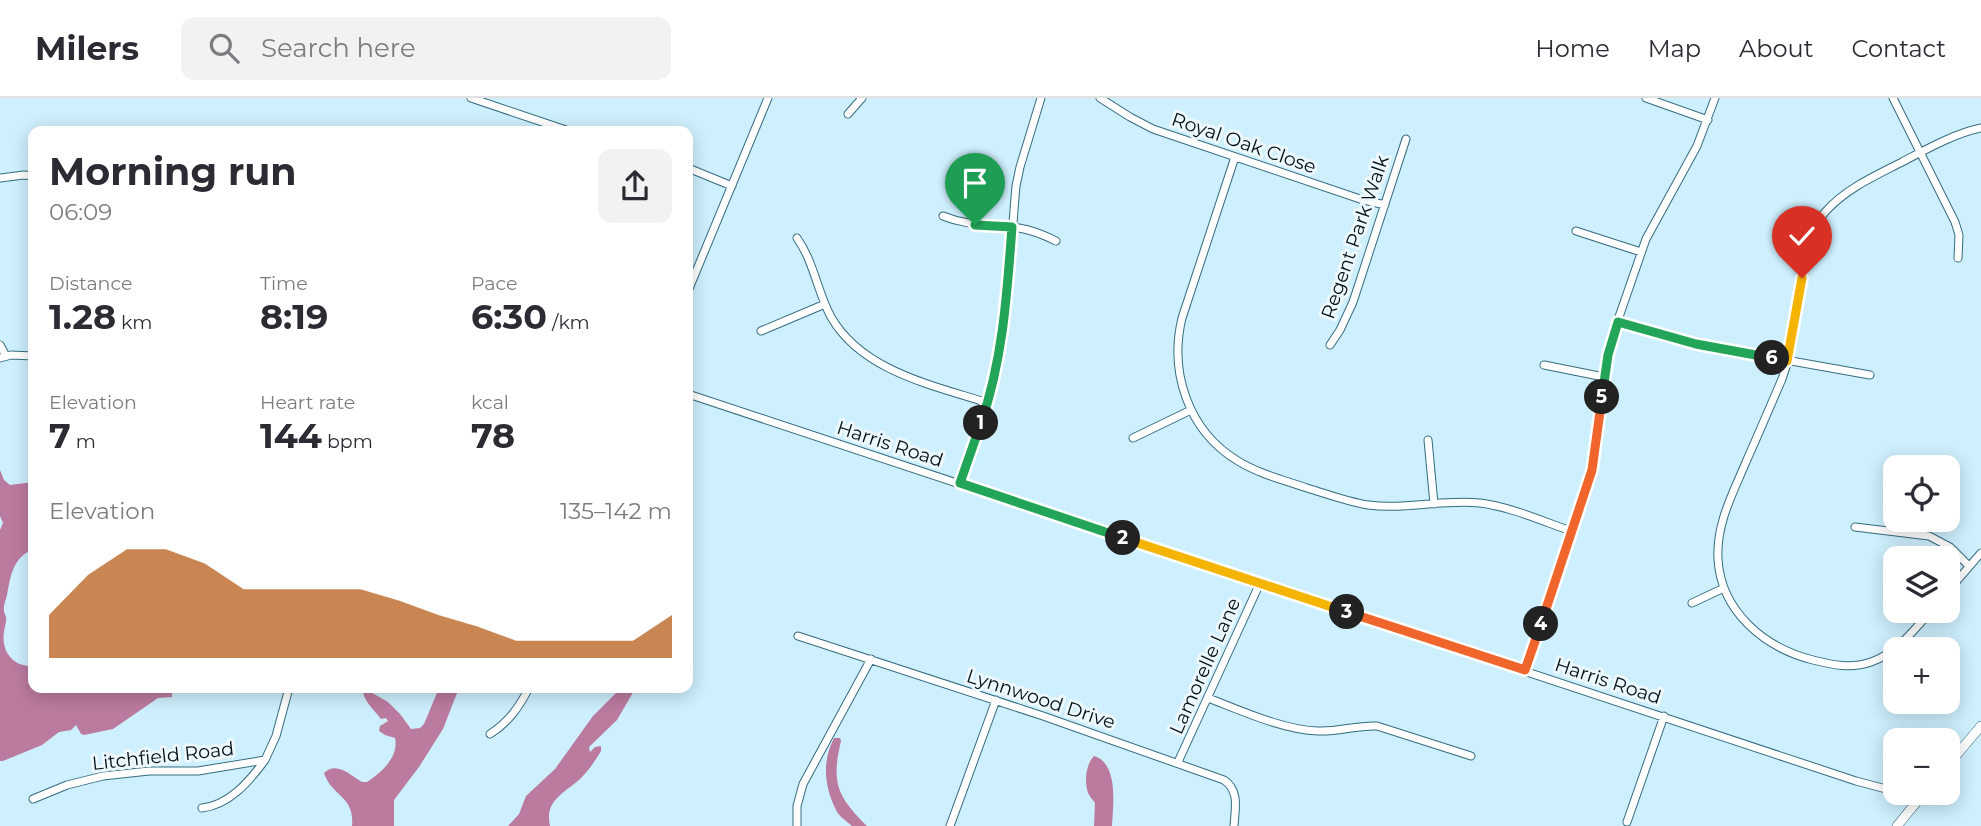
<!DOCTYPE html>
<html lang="en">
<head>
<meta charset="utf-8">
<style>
  :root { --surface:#fff; --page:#f2f2f3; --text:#2b2b33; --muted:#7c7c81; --line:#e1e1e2; --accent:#b45309 }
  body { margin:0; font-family:Montserrat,sans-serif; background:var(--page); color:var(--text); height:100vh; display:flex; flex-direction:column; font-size:26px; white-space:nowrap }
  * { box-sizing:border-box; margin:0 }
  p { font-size:23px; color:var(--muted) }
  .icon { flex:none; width:38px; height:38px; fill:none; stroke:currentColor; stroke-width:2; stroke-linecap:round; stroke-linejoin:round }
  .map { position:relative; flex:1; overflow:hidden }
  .side { position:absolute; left:28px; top:28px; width:665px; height:567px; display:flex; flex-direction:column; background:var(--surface); border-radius:14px; box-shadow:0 4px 18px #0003 }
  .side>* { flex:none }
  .fabs { position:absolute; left:1883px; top:357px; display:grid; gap:14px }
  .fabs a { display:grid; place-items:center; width:77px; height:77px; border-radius:14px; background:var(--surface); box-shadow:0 4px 18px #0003; font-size:35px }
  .pin { position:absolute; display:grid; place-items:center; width:60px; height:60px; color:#fff; margin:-72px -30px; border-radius:50% 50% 50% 0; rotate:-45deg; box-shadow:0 0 7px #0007 }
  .pin .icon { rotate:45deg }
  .km { position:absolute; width:35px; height:35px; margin:-18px; border-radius:50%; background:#222; color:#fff; font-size:19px; line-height:35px; text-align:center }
  .round { display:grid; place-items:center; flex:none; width:74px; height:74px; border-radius:14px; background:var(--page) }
  .summary { display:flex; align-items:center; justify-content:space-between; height:119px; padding:0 21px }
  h1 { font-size:38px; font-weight:700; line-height:52px }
  .figures { display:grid; grid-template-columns:repeat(3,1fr); gap:10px; height:119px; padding:7px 21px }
  .figures div { display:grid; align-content:center }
  .figures b { font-size:35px; font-weight:700 }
  .figures small { font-size:19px; font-weight:400 }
  .figures p { font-size:19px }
  .chart { height:196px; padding:14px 21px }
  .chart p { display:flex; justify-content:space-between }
  .chart svg { width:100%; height:126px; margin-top:7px; fill:var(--accent); opacity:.7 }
  header { display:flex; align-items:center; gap:42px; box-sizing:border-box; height:98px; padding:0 35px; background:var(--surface); border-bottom:2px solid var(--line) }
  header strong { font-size:33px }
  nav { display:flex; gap:38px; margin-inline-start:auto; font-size:24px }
  .search { width:490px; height:63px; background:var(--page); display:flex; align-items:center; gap:18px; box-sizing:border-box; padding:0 24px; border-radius:14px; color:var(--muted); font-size:26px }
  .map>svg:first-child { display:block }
</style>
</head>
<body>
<header>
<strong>Milers</strong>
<div class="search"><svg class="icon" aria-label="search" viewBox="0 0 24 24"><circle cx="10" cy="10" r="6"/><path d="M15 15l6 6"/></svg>Search here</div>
<nav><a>Home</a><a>Map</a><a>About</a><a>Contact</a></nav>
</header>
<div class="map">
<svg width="1981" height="728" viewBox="0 0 1981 728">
  <rect width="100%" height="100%" fill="#ceeffd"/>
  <path fill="#bb7b9f" d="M0,372L4,382L10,387L33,384V451C12,461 11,477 7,497C6,502 3,507 4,513C5,519 7,517 6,523C6,527 4,530 4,534C1,552 12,568 30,568L33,565V590H172V599L158,600L113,631L84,637L81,636L76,627L71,632L59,634L42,647L3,663H0V432L3,425L0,418Z
    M439,590H459L443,631L419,669L394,702V728H352C355,698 332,699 324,675C337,663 350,677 362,684H367C382,674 399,659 395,640L385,637L379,633L380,628L388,623L386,620L381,621C375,613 363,602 363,593L367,592L388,604L400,616L411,631L420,630L424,626Z
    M621,590L635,591L617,622L589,649L590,654L595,649L601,648V653C595,663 589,672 581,680C565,695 544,702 550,728H508L519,716L526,698L555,671L593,618Z
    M834,640H840L841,643C831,685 837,698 867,728H852C846,723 839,718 836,712C824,688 822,663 834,640Z
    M1094,658C1119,665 1113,709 1112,728H1094L1095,705C1093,702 1090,699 1088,695C1084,683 1086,666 1094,658Z"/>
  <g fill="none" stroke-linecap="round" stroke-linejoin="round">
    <defs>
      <path id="minor" d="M471,0L569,33
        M1100,0L1130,19L1153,31L1360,101L1385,107
        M1646,0L1708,22
        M1893,0L1955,124L1959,137L1958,160
        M848,16L862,0
        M1235,59L1182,220C1169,274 1188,333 1238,363C1259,376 1284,382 1307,390C1327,396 1348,404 1368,407C1405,412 1443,401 1480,405C1511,409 1542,423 1571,433
        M688,70L732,88
        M0,80L24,77L33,78
        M943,118C970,129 992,125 1019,130C1032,132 1044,137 1056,143
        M1576,133L1641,154
        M797,140C814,164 817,193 831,219C862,273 932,287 988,305
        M688,193L768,0
        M1618,224L1696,246L1870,277
        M761,233L825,206
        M0,247L6,258
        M1330,247L1340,232L1353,204L1406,41
        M0,260L11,257L33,258
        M1544,267L1604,279
        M688,296L1856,683L1920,700
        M1133,340L1191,312
        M1428,342L1434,406
        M960,385C972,350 986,314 995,277C1010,216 1010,151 1016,88L1020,69L1041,0
        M1855,429L1929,438L1950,449L1969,468
        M1948,493L1981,455
        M1692,505L1724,490
        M1931,513C1913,533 1897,555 1871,564C1851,571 1833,567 1813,562C1765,550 1721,514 1718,461C1716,426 1733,395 1746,364C1758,337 1770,309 1782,281L1788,263C1794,227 1802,139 1826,113C1847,90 1875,78 1902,64C1927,51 1953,36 1981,30
        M798,538L1043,618L1224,682C1240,693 1235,711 1234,728
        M1525,572L1592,372L1608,257L1611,242L1646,141L1697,48L1715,0
        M1208,600C1240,612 1283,632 1318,633C1338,634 1357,627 1377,628L1471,658
        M490,636C509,624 519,609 529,590
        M1178,664L1260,485
        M33,701L67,687L103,678L149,673H198L265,662L276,638L289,590
        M202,710C229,707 249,684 265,662
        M1627,724L1664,618
        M797,728V708L803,686L871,561
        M950,728L996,602"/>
      <path id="tertiary" d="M1948,667L1981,628
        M1897,728L1924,695"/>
    </defs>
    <use href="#minor" stroke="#346c80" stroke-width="9"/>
    <use href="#tertiary" stroke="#346c80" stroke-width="10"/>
    <use href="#minor" stroke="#fff" stroke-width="7"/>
    <use href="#tertiary" stroke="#fff" stroke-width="9"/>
  </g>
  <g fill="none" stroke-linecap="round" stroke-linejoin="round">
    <defs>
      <path id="split-1" d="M975,127L1012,129C1007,196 1003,261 981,325"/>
      <path id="split-2" d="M981,325L960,385L1123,440"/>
      <path id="split-3" d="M1123,440L1347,514"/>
      <path id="split-4" d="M1347,514L1525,572L1541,526"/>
      <path id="split-5" d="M1541,526L1592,372L1602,299"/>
      <path id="split-6" d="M1602,299L1608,257L1618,224L1696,246L1772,260"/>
      <path id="split-7" d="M1772,260L1787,263L1802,180"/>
    </defs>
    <use href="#split-1" stroke="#fff" stroke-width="14"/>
    <use href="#split-2" stroke="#fff" stroke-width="14"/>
    <use href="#split-3" stroke="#fff" stroke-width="14"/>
    <use href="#split-4" stroke="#fff" stroke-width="14"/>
    <use href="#split-5" stroke="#fff" stroke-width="14"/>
    <use href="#split-6" stroke="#fff" stroke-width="14"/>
    <use href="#split-7" stroke="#fff" stroke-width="14"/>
    <use href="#split-1" stroke="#22a559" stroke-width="9"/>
    <use href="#split-2" stroke="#22a559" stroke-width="9"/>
    <use href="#split-3" stroke="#f5b400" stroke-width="9"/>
    <use href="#split-4" stroke="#f0652b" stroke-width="9"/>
    <use href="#split-5" stroke="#f0652b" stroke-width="9"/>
    <use href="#split-6" stroke="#22a559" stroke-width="9"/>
    <use href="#split-7" stroke="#f5b400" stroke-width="9"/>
  </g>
  <g text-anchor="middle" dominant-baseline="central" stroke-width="6" stroke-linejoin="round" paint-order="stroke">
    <g font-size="19" fill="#001018" stroke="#edf8fd">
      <text transform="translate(1244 45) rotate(19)">Royal Oak Close</text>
      <text transform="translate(1355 139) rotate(-71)">Regent Park Walk</text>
      <text transform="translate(890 346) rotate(18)">Harris Road</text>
      <text transform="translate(1205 568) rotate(-66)">Lamorelle Lane</text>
      <text transform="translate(1608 583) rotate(18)">Harris Road</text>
      <text transform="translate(1041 601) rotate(18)">Lynnwood Drive</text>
      <text transform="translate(163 658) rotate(-6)">Litchfield Road</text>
    </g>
  </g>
</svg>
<div class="fabs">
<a><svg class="icon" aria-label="locate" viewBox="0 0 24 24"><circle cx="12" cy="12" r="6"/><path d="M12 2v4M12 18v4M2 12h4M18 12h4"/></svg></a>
<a><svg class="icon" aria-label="layers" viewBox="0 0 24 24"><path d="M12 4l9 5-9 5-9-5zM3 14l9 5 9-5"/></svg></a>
<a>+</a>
<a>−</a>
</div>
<div class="pin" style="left:975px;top:127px;background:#1e9e55"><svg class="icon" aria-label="arrive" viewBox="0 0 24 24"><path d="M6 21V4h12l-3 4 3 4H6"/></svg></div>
<div class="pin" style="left:1802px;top:180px;background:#d93025"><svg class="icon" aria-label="check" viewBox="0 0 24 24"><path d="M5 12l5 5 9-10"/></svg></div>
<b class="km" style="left:981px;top:325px">1</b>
<b class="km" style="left:1123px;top:440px">2</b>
<b class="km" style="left:1347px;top:514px">3</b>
<b class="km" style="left:1541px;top:526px">4</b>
<b class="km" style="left:1602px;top:299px">5</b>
<b class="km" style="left:1772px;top:260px">6</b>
<section class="side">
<div class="summary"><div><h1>Morning run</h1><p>06:09</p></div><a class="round"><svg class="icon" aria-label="share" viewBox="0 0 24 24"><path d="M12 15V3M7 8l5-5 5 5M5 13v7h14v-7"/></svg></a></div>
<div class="figures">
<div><p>Distance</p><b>1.28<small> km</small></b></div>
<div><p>Time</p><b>8:19</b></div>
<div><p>Pace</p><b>6:30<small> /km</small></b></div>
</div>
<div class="figures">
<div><p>Elevation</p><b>7<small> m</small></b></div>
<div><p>Heart rate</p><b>144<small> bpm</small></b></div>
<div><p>kcal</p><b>78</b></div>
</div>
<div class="chart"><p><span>Elevation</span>135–142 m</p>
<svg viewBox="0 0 160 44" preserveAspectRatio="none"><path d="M0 44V29L10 15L20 6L30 6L40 11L50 20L60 20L70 20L80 20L90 24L100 29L110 33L120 38L130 38L140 38L150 38L160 29V44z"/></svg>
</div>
</section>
</div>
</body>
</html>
